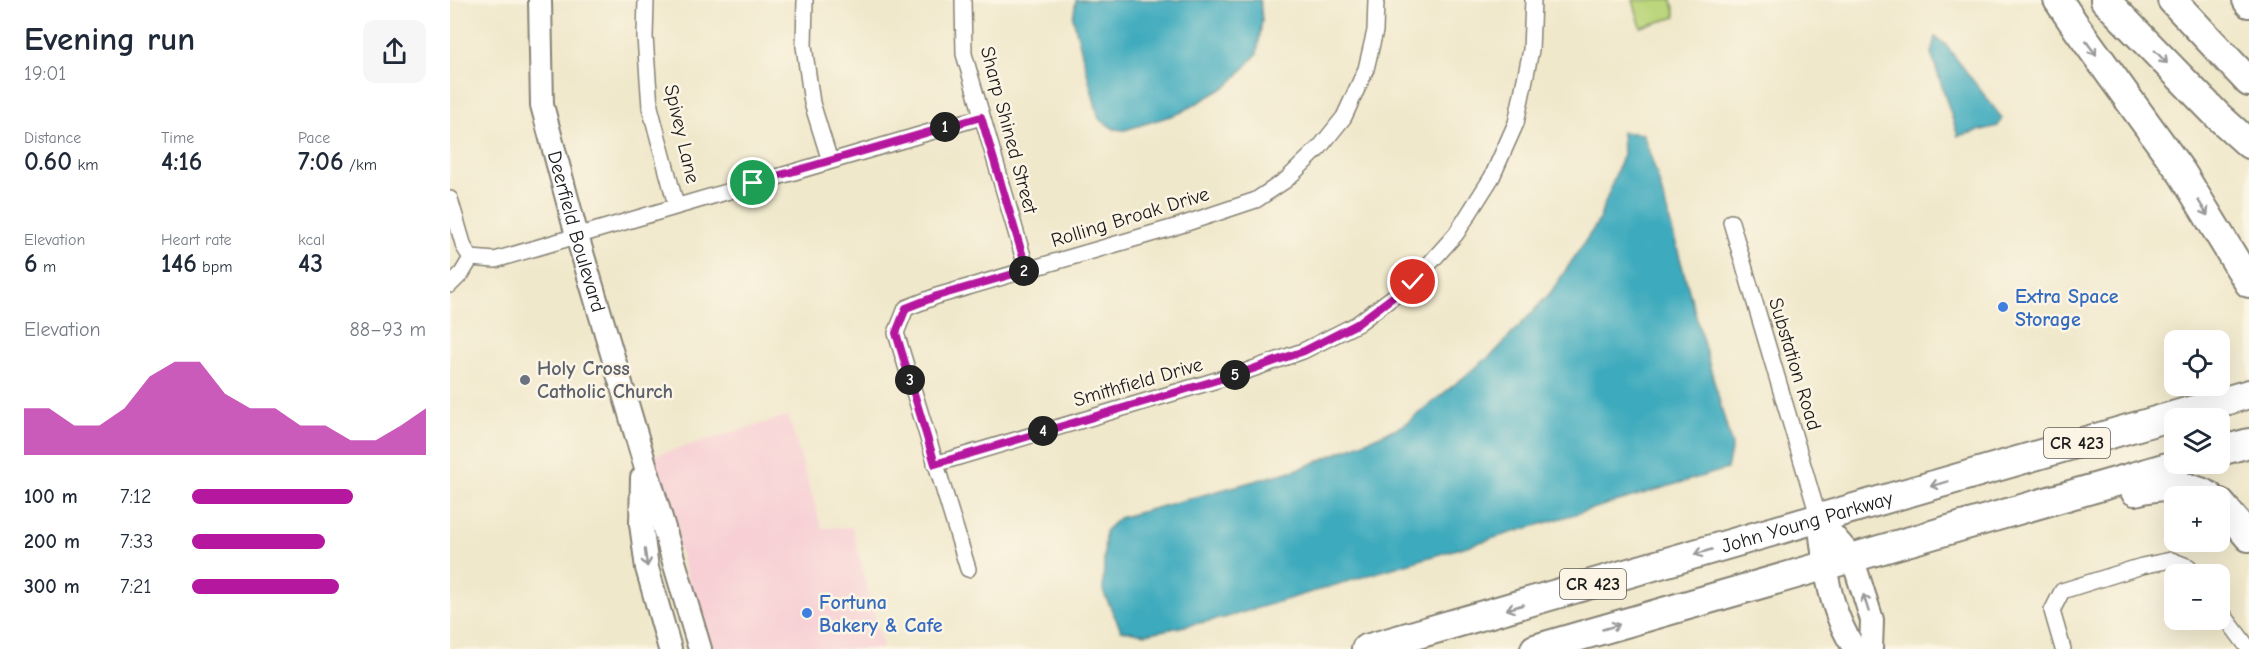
<!DOCTYPE html>
<html lang="en">
<head>
<meta charset="utf-8">
<style>
  :root { --surface:#fff; --page:#f6f6f7; --text:#1f2937; --muted:#747a83; --accent:#b5179e }
  body { margin:0; font-family:"Comic Neue",sans-serif; background:var(--page); color:var(--text); height:100vh; display:flex; flex-direction:column; font-size:22px; white-space:nowrap }
  * { box-sizing:border-box; margin:0 }
  p { font-size:20px; color:var(--muted) }
  .icon { flex:none; width:33px; height:33px; fill:none; stroke:currentColor; stroke-width:2; stroke-linecap:round; stroke-linejoin:round }
  .map { position:relative; flex:1; overflow:hidden }
  .sheet { display:flex; flex-direction:column; background:var(--surface); width:450px }
  .sheet>* { flex:none }
  .tools { position:absolute; left:1714px; top:330px; display:grid; gap:12px }
  .tools a { display:grid; place-items:center; width:66px; height:66px; border-radius:12px; background:var(--surface); box-shadow:0 6px 24px #0002; font-size:30px }
  .pin { position:absolute; display:grid; place-items:center; width:51px; height:51px; color:#fff; margin:-26px; border:3px solid #fff; border-radius:50%; box-shadow:0 2px 6px #0007 }
  .km { position:absolute; width:30px; height:30px; margin:-15px; border-radius:50%; background:#222; color:#fff; font-size:16px; line-height:30px; text-align:center }
  .round { display:grid; place-items:center; flex:none; width:63px; height:63px; border-radius:12px; background:var(--page) }
  .head { display:flex; align-items:center; justify-content:space-between; height:102px; padding:0 24px }
  h1 { font-size:33px; font-weight:700; line-height:45px }
  .figures { display:grid; grid-template-columns:repeat(3,1fr); gap:9px; height:102px; padding:6px 24px }
  .figures div { display:grid; align-content:center }
  .figures b { font-size:26px; font-weight:700 }
  .figures small { font-size:16px; font-weight:400 }
  .figures p { font-size:16px }
  .chart { height:168px; padding:12px 24px }
  .chart p { display:flex; justify-content:space-between }
  .chart svg { width:100%; height:108px; margin-top:6px; fill:var(--accent); opacity:.7 }
  ul { padding:0 24px; list-style:none; font-size:20px }
  li { display:grid; grid-template-columns:96px 72px 1fr; align-items:center; height:45px }
  li i { height:15px; border-radius:8px; background:var(--accent) }
  main { display:flex; flex:1; min-height:0 }
  .map>svg:first-child { display:block }
</style>
</head>
<body>
<main>
<section class="sheet">
<div class="head"><div><h1>Evening run</h1><p>19:01</p></div><a class="round"><svg class="icon" aria-label="share" viewBox="0 0 24 24"><path d="M12 15V3M7 8l5-5 5 5M5 13v7h14v-7"/></svg></a></div>
<div class="figures">
<div><p>Distance</p><b>0.60<small> km</small></b></div>
<div><p>Time</p><b>4:16</b></div>
<div><p>Pace</p><b>7:06<small> /km</small></b></div>
</div>
<div class="figures">
<div><p>Elevation</p><b>6<small> m</small></b></div>
<div><p>Heart rate</p><b>146<small> bpm</small></b></div>
<div><p>kcal</p><b>43</b></div>
</div>
<div class="chart"><p><span>Elevation</span>88–93 m</p>
<svg viewBox="0 0 160 44" preserveAspectRatio="none"><path d="M0 44V25L10 25L20 32L30 32L40 25L50 12L60 6L70 6L80 19L90 25L100 25L110 32L120 32L130 38L140 38L150 32L160 25V44z"/></svg>
</div>
<ul>
<li><b>100 m</b>7:12<i style="width:69%"></i></li>
<li><b>200 m</b>7:33<i style="width:57%"></i></li>
<li><b>300 m</b>7:21<i style="width:63%"></i></li>
</ul>
</section>
<div class="map">
<svg width="1799" height="649" viewBox="0 0 1799 649">
  <rect width="100%" height="100%" fill="#fcf5e5"/>
  <filter id="ink" filterUnits="userSpaceOnUse"><feTurbulence type="fractalNoise" baseFrequency=".0167" numOctaves="2"/><feDisplacementMap in="SourceGraphic" scale="12" xChannelSelector="R" yChannelSelector="G"/><feConvolveMatrix kernelMatrix="1 2 1 2 8 2 1 2 1" color-interpolation-filters="sRGB"/></filter>
  <filter id="wash" filterUnits="userSpaceOnUse"><feTurbulence type="fractalNoise" baseFrequency=".008" numOctaves="4" result="noise"/><feDisplacementMap in="SourceGraphic" scale="24" xChannelSelector="R" yChannelSelector="G"/><feGaussianBlur stdDeviation="1.35" result="paint"/><feColorMatrix in="noise" values="0 0 0 0 0 0 0 0 0 0 0 0 0 0 0 0 0 1.4 0 .05"/><feComposite in="paint" operator="in"/></filter>
  <g filter="url(#wash)">
    <rect width="100%" height="100%" fill="#f0e8cb"/>
    <path fill="#f7cfd4" d="M338,416L372,528L402,527L433,649H258L202,456Z"/>
    <path fill="#bbd67c" stroke="#6c794c" stroke-width="1.5" d="M1183,0H1222L1226,17L1191,27Z"/>
    <path fill="#3eaabd" stroke="#2d636c" stroke-width="1.5" d="M626,0H810L812,20L807,54L779,85L730,113L675,130L664,129L649,119L623,18Z
      M1485,37L1495,44L1552,118L1548,126L1508,136L1481,53Z
      M1172,132L1193,134L1207,175L1282,446L1277,469L774,618L696,634L671,630L653,591L655,531L669,518L852,468L954,425L1045,352L1101,292L1148,222L1173,154Z"/>
  </g>
  <g filter="url(#ink)">
    <g fill="none" stroke-linecap="round" stroke-linejoin="round">
      <defs>
        <path id="street" d="M196,0L195,37L200,107L226,205
          M355,0L354,46L362,103L380,161
          M513,0L514,54L577,270
          M0,199L14,247L21,258
          M1281,222L1369,519
          M21,258L45,260L531,117
          M0,285L12,273L21,258
          M485,464L794,372L853,351L907,324L963,282L1006,234L1042,177L1066,123L1081,50L1083,0
          M518,569L446,333L456,308L487,296L725,227L806,200L836,180L870,147L894,117L916,69L925,31L926,0
          M1770,610L1799,649
          M1613,649L1602,611L1612,591L1692,566L1721,560L1739,567L1744,574"/>
        <g id="secondary">
          <path id="s1" d="M90,0L92,105L127,236L250,649"/>
          <path d="M192,478L191,524L197,568L220,649"/>
          <path d="M1369,519L1402,557L1422,620L1421,649"/>
          <path d="M1369,519C1374,563 1379,612 1405,649"/>
        </g>
        <g id="highway">
          <path d="M1608,0L1627,28L1732,173L1799,283"/>
          <path d="M1655,0L1769,117L1799,144"/>
          <path d="M1722,0L1799,82"/>
          <path d="M1797,0L1799,3"/>
          <path d="M1770,451L1799,443"/>
          <path d="M1685,491C1711,484 1735,483 1759,496"/>
          <path d="M1770,503L1799,537"/>
          <path id="s2" d="M916,649L1799,394"/>
          <path d="M1085,649L1728,464"/>
        </g>
      </defs>
      <use href="#street" stroke="#868274" stroke-width="18"/>
      <use href="#secondary" stroke="#868274" stroke-width="26"/>
      <use href="#highway" stroke="#868274" stroke-width="32"/>
      <use href="#street" stroke="#fff" stroke-width="15"/>
      <use href="#secondary" stroke="#fff" stroke-width="22"/>
      <use href="#highway" stroke="#fff" stroke-width="28"/>
    </g>
    <defs><path id="oneway-shaft" d="M-6 0H5M1.5-3L5.5 0L1.5 3" fill="none" stroke-width="1.6" stroke-linecap="round" stroke-linejoin="round" transform="scale(1.5)"/></defs>
    <g stroke="#999">
      <use href="#oneway-shaft" transform="translate(1641 48) rotate(54)"/>
      <use href="#oneway-shaft" transform="translate(1711 57) rotate(46)"/>
      <use href="#oneway-shaft" transform="translate(1753 208) rotate(59)"/>
      <use href="#oneway-shaft" transform="translate(1489 484) rotate(164)"/>
      <use href="#oneway-shaft" transform="translate(1253 552) rotate(164)"/>
      <use href="#oneway-shaft" transform="translate(196 558) rotate(82)"/>
      <use href="#oneway-shaft" transform="translate(1416 603) rotate(-107)"/>
      <use href="#oneway-shaft" transform="translate(1065 607) rotate(164)"/>
      <use href="#oneway-shaft" transform="translate(1161 627) rotate(-16)"/>
    </g>
  </g>
  <g fill="none" stroke-linecap="round" stroke-linejoin="round" filter="url(#ink)">
    <defs>
      <path id="route" d="M303,183L531,117L577,270L487,296L456,308L446,333L485,464L794,372L854,351L907,324L963,282"/>
    </defs>
    <use href="#route" stroke="#fff" stroke-width="12"/>
    <use href="#route" stroke="#b5179e" stroke-width="8"/>
  </g>
  <g fill="#3f7fe0" stroke="#fcf5e5" stroke-width="2">
    <circle cx="1553" cy="307" r="6"/>
    <circle cx="357" cy="613" r="6"/>
  </g>
  <circle fill="#6b7280" stroke="#fcf5e5" stroke-width="2" cx="75" cy="380" r="6"/>
  <g text-anchor="middle" dominant-baseline="central" stroke-width="5" stroke-linejoin="round" paint-order="stroke">
    <g fill="#fcf5e5" stroke="#5f5d58" stroke-width="1.5">
      <rect x="1594" y="428" width="66" height="30" rx="4.5"/>
      <rect x="1110" y="569" width="66" height="30" rx="4.5"/>
    </g>
    <g font-size="18" font-weight="bold" fill="#1c1c1c">
      <text x="1627" y="443">CR 423</text>
      <text x="1143" y="584">CR 423</text>
    </g>
    <g font-size="20" fill="#1c1c1c" stroke="#fcf5e5">
      <text transform="translate(559 130) rotate(75)">Sharp Shined Street</text>
      <text transform="translate(232 134) rotate(77)">Spivey Lane</text>
      <text transform="translate(680 217) rotate(-17)">Rolling Broak Drive</text>
      <text stroke="none"><textPath href="#s1" startOffset="236">Deerfield Boulevard</textPath></text>
      <text transform="translate(1345 364) rotate(73)">Substation Road</text>
      <text transform="translate(688 382) rotate(-16)">Smithfield Drive</text>
      <text stroke="none"><textPath href="#s2" startOffset="459">John Young Parkway</textPath></text>
    </g>
    <g font-size="20" font-weight="bold" fill="#366cbe" stroke="#fcf5e5" text-anchor="start">
      <text x="1565" y="296">Extra Space<tspan x="1565" dy="23">Storage</tspan></text>
      <text x="369" y="602">Fortuna<tspan x="369" dy="23">Bakery &amp; Cafe</tspan></text>
    </g>
    <g font-size="20" font-weight="bold" fill="#5b616d" stroke="#fcf5e5" text-anchor="start">
      <text x="87" y="368">Holy Cross<tspan x="87" dy="23">Catholic Church</tspan></text>
    </g>
  </g>
</svg>
<div class="tools">
<a><svg class="icon" aria-label="locate" viewBox="0 0 24 24"><circle cx="12" cy="12" r="6"/><path d="M12 2v4M12 18v4M2 12h4M18 12h4"/></svg></a>
<a><svg class="icon" aria-label="layers" viewBox="0 0 24 24"><path d="M12 4l9 5-9 5-9-5zM3 14l9 5 9-5"/></svg></a>
<a>+</a>
<a>−</a>
</div>
<div class="pin" style="left:303px;top:183px;background:#1e9e55"><svg class="icon" aria-label="arrive" viewBox="0 0 24 24"><path d="M6 21V4h12l-3 4 3 4H6"/></svg></div>
<div class="pin" style="left:963px;top:282px;background:#d93025"><svg class="icon" aria-label="check" viewBox="0 0 24 24"><path d="M5 12l5 5 9-10"/></svg></div>
<b class="km" style="left:495px;top:127px">1</b>
<b class="km" style="left:574px;top:271px">2</b>
<b class="km" style="left:460px;top:380px">3</b>
<b class="km" style="left:593px;top:431px">4</b>
<b class="km" style="left:785px;top:375px">5</b>
</div>
</main>
</body>
</html>
